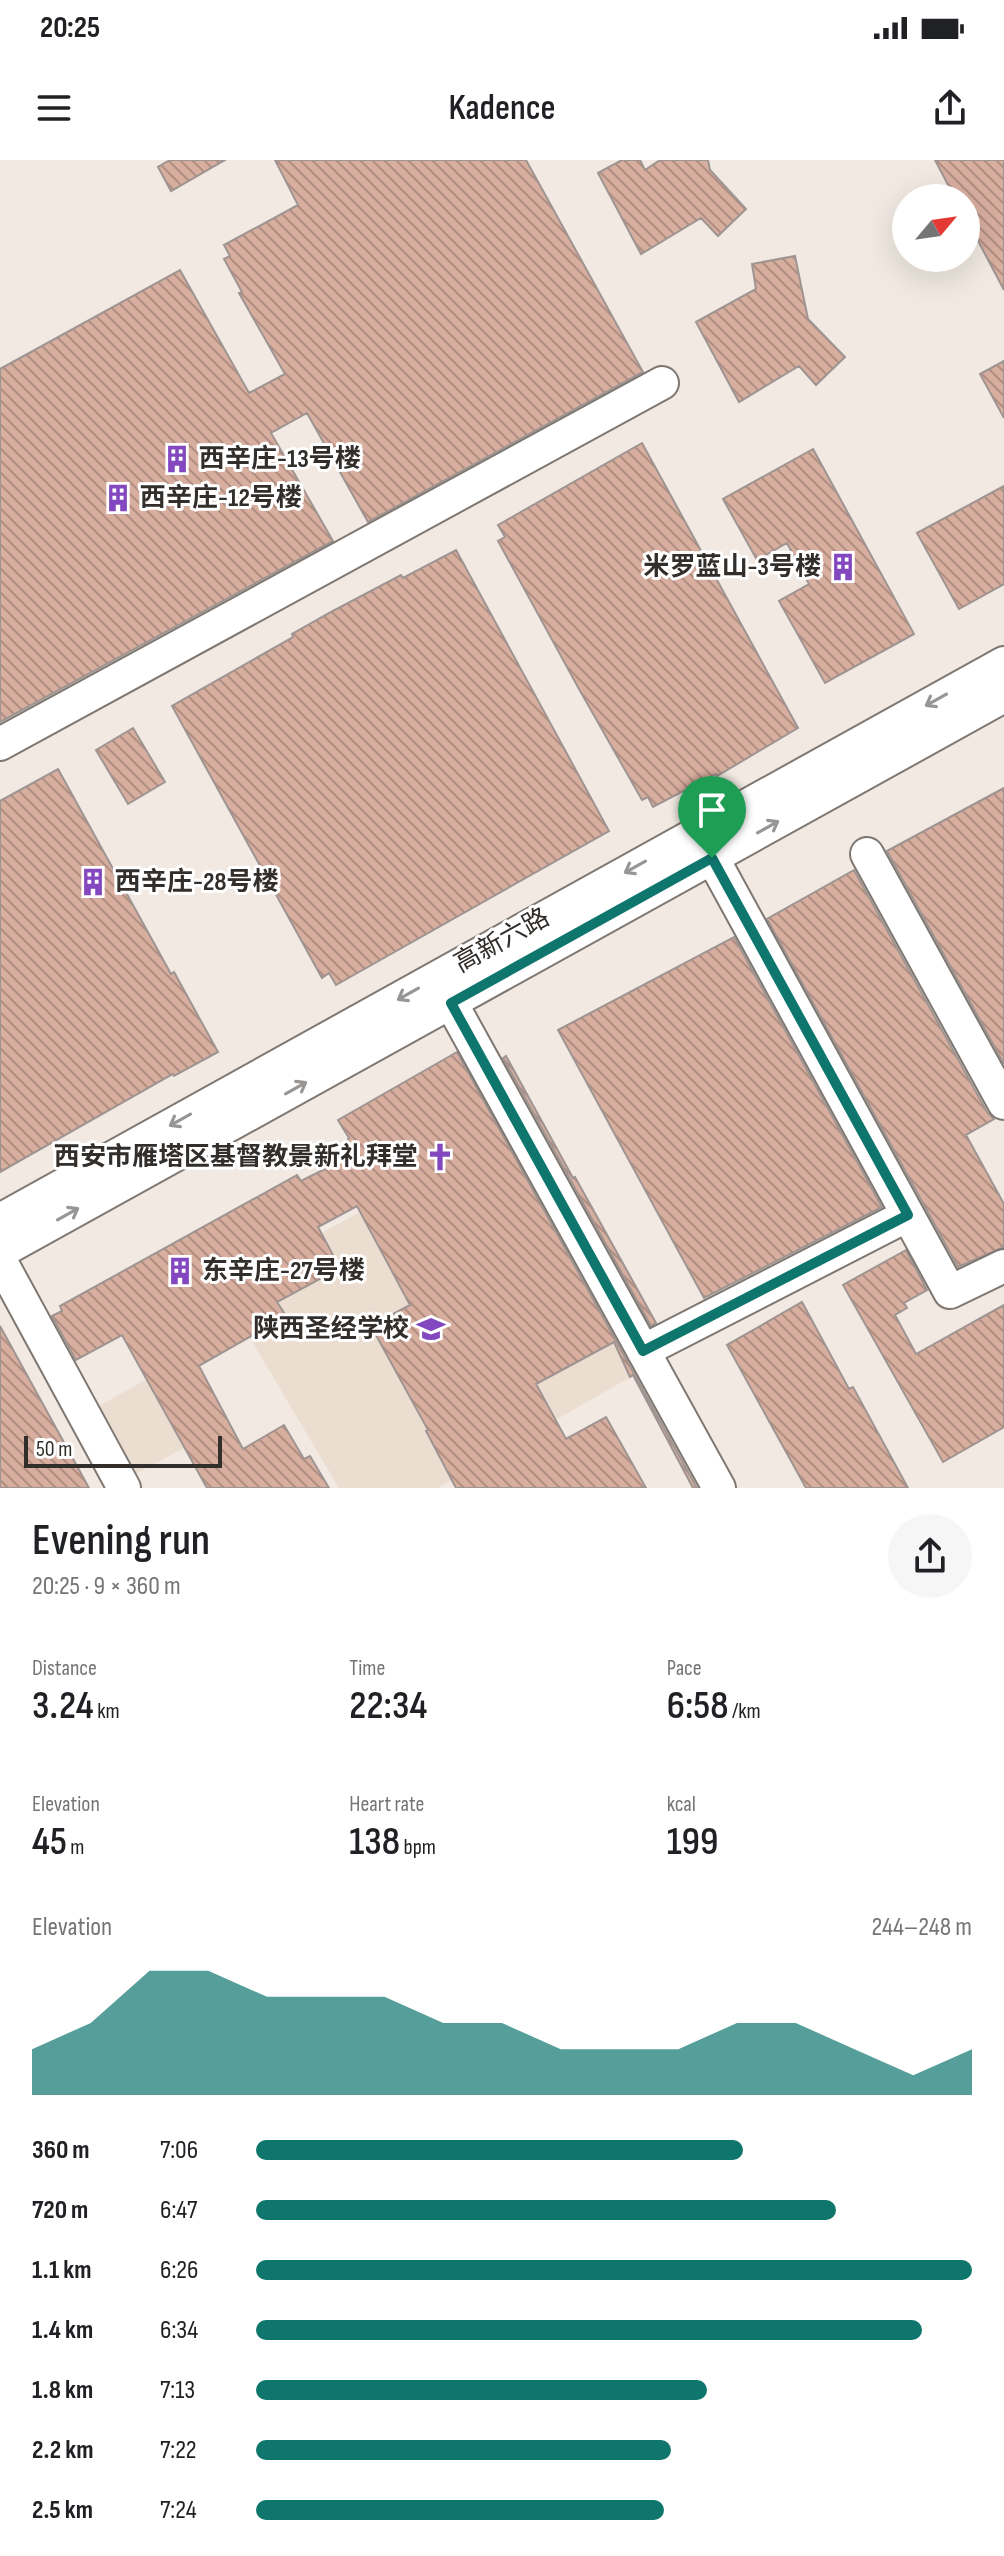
<!DOCTYPE html>
<html lang="en">
<head>
<meta charset="utf-8">
<style>
  :root { --surface:#fff; --page:#f6f6f6; --text:#202124; --muted:#757577; --accent:#0f766e }
  body { margin:0; font-family:"Sofia Sans Condensed","Noto Sans SC",sans-serif; background:var(--page); color:var(--text); height:100vh; display:flex; flex-direction:column; font-size:30px; white-space:nowrap }
  * { box-sizing:border-box; margin:0 }
  p { font-size:26px; color:var(--muted) }
  .icon { flex:none; width:44px; height:44px; fill:none; stroke:currentColor; stroke-width:2; stroke-linecap:round; stroke-linejoin:round }
  .map { position:relative; height:1328px; overflow:hidden }
  .sheet { display:flex; flex-direction:column; background:var(--surface); flex:1 }
  .sheet>* { flex:none }
  .needle { width:52px; rotate:61deg }
  .buttons { position:absolute; left:892px; top:24px; display:grid; gap:16px }
  .buttons a { display:grid; place-items:center; width:88px; height:88px; border-radius:50%; background:var(--surface); box-shadow:0 8px 32px #0002; font-size:40px }
  .scale { position:absolute; left:24px; bottom:20px; width:198px; box-sizing:border-box; padding-left:8px; border:4px solid #312e2b; border-top:0; font-size:22px; line-height:28px; white-space:nowrap; color:#312e2b; -webkit-text-stroke:6px #fff; paint-order:stroke }
  .pin { position:absolute; display:grid; place-items:center; width:68px; height:68px; color:#fff; margin:-82px -34px; border-radius:50% 50% 50% 0; rotate:-45deg; box-shadow:0 0 8px #0007 }
  .pin .icon { rotate:45deg }
  .round { display:grid; place-items:center; flex:none; width:84px; height:84px; border-radius:42px; background:var(--page) }
  .head { display:flex; align-items:center; justify-content:space-between; height:136px; padding:0 32px }
  h1 { font-size:44px; font-weight:600; line-height:60px }
  .stats { display:grid; grid-template-columns:repeat(3,1fr); gap:12px; height:136px; padding:8px 32px }
  .stats div { display:grid; align-content:center }
  .stats b { font-size:40px; font-weight:600 }
  .stats small { font-size:22px; font-weight:400 }
  .stats p { font-size:22px }
  .chart { height:224px; padding:16px 32px }
  .chart p { display:flex; justify-content:space-between }
  .chart svg { width:100%; height:144px; margin-top:8px; fill:var(--accent); opacity:.7 }
  ul { padding:0 32px; list-style:none; font-size:26px }
  li { display:grid; grid-template-columns:128px 96px 1fr; align-items:center; height:60px }
  li i { height:20px; border-radius:10px; background:var(--accent) }
  .status { display:flex; justify-content:space-between; align-items:center; height:56px; padding:0 40px; background:var(--surface); direction:ltr }
  .status svg { height:22px; fill:currentColor }
  header { display:flex; justify-content:space-between; align-items:center; height:104px; padding:0 32px; background:var(--surface); font-size:36px; font-weight:600 }
  .map>svg:first-child { display:block }
</style>
</head>
<body>
<div class="status"><b>20:25</b><svg viewBox="0 0 49 12"><path d="M0 12V9h3v3zM5 12V6h3v6zM10 12V3h3v9zM15 12V0h3v12zM26 1h20v11H26zM47 4h2v5h-2z"/></svg></div>
<header><svg class="icon" aria-label="menu" viewBox="0 0 24 24"><path d="M4 6h16M4 12h16M4 18h16"/></svg>Kadence<svg class="icon" aria-label="share" viewBox="0 0 24 24"><path d="M12 15V3M7 8l5-5 5 5M5 13v7h14v-7"/></svg></header>
<div class="map">
<svg width="1004" height="1328" viewBox="0 0 1004 1328">
  <defs>
    <pattern id="building-back-hatch" width="6" height="6" patternUnits="userSpaceOnUse" patternTransform="scale(2)"><rect width="6" height="6" fill="#d8ae9f"/><path d="M-1 5l2 2M0 0l6 6M5-1l2 2" fill="none" stroke="#b08e82"/></pattern>
  </defs>
  <rect width="100%" height="100%" fill="#f1e9e2"/>
  <path fill="#ebddd0" d="M545,1040L639,1212L438,1328H339L220,1127L372,1046L411,1113Z
    M149,1218L187,1286L134,1315L97,1247Z"/>
  <path fill="url(#building-back-hatch)" stroke="#9e9491" stroke-width="2" d="M170,0H225L171,31L158,7Z
    M275,0H526L643,212L368,362L307,253L271,273L333,381L0,562V209L180,110L249,233L285,214L239,133L242,132L224,99L230,96L224,85L298,45Z
    M622,0H640L645,10L660,0H708L710,10L746,49L718,76L701,58L641,94L598,13Z
    M935,0H1004V130L966,58V38H955Z
    M795,96L808,159L845,197L816,225L799,206L739,242L696,162L756,129L752,104Z
    M1004,201V258L980,214Z
    M642,283L798,568L717,616L716,614L653,647L648,637L642,640L579,529L498,381L505,377L498,365Z
    M813,289L914,474L825,523L779,441L809,424L787,383L757,400L723,339Z
    M1004,326V424L959,449L917,373Z
    M456,390L609,671L336,825L329,813L322,818L172,546L293,477L292,474L331,452L401,415L403,418Z
    M133,568L165,622L128,644L96,590Z
    M58,609L171,814L174,812L218,892L174,916L173,914L0,1012V641Z
    M1004,628V904L887,691Z
    M854,710L987,952L994,959L966,975L1004,1044V1087L958,1107L767,759Z
    M734,777L882,1047L704,1138L558,870Z
    M457,892L697,1328H693L633,1215L630,1217L614,1182L536,1224L566,1279L606,1257L646,1328H456L426,1271L428,1270L371,1166L410,1145L357,1046L318,1067L340,1108L277,1142L286,1156L199,1206L243,1289L284,1265L304,1299L310,1296L329,1328H207L122,1175L76,1200L52,1156L62,1151L60,1146L297,1015L301,1021L329,1007L349,978L338,960Z
    M506,896L573,1018L575,1017L656,1163L651,1166L503,898Z
    M906,1090L927,1130L904,1143L907,1148L895,1155L916,1194L1004,1145V1267L943,1302L843,1125Z
    M802,1142L849,1229L853,1227L908,1328H806L727,1185Z
    M0,1166L89,1328H0Z"/>
  <g fill="none" stroke-linecap="round" stroke-linejoin="round">
    <defs>
      <path id="minor" d="M0,584L662,223
        M702,679L950,1132L1004,1106
        M867,694L1004,943
        M451,843L719,1328
        M0,1060L1004,503
        M0,1092L1004,536
        M0,1100L124,1328
        M643,1191L908,1055"/>
    </defs>
    <use href="#minor" stroke="#7f7771" stroke-width="36"/>
    <use href="#minor" stroke="#fff" stroke-width="32"/>
  </g>
  <defs><path id="oneway-shaft" d="M-6 0H5M1.5-3L5.5 0L1.5 3" fill="none" stroke-width="1.6" stroke-linecap="round" stroke-linejoin="round" transform="scale(2)"/></defs>
  <g stroke="#989695">
    <use href="#oneway-shaft" transform="translate(936 540) rotate(151)"/>
    <use href="#oneway-shaft" transform="translate(768 667) rotate(-29)"/>
    <use href="#oneway-shaft" transform="translate(635 707) rotate(151)"/>
    <use href="#oneway-shaft" transform="translate(408 834) rotate(151)"/>
    <use href="#oneway-shaft" transform="translate(296 928) rotate(-29)"/>
    <use href="#oneway-shaft" transform="translate(180 960) rotate(151)"/>
    <use href="#oneway-shaft" transform="translate(68 1054) rotate(-29)"/>
  </g>
  <g fill="none" stroke-linecap="round" stroke-linejoin="round">
    <defs>
      <path id="route" d="M712,698L908,1055L643,1191L451,843Z"/>
    </defs>
    <use href="#route" stroke="#fff" stroke-width="16"/>
    <use href="#route" stroke="#0f766e" stroke-width="10"/>
  </g>
  <defs>
    <symbol id="building-bare" viewBox="-9 -9 18 18"><path d="M-4-6H4V6H1V3H-1V6H-4ZM-2.5-4.3h1.7v1.8h-1.7ZM.8-4.3h1.7v1.8H.8ZM-2.5-1h1.7V.8h-1.7ZM.8-1h1.7V.8H.8Z" fill="#8348bf" stroke="#fff" stroke-width="2.5" paint-order="stroke"/></symbol>
    <symbol id="church-bare" viewBox="-9 -9 18 18"><path d="M-1.2-6h2.4v3.5h3.3v2.4h-3.3V6h-2.4V-.1h-3.3v-2.4h3.3Z" fill="#8348bf" stroke="#fff" stroke-width="2.5" paint-order="stroke"/></symbol>
    <symbol id="university-bare" viewBox="-9 -9 18 18"><path d="M0-5L7-2L0 1L-7-2ZM-4 1L0 2.5L4 1V4Q0 6-4 4Z" fill="#8348bf" stroke="#fff" stroke-width="2.5" paint-order="stroke"/></symbol>
  </defs>
  <g fill-rule="evenodd">
    <use href="#building-bare" x="157" y="279" width="40" height="40"/>
    <use href="#building-bare" x="98" y="318" width="40" height="40"/>
    <use href="#building-bare" x="823" y="387" width="40" height="40"/>
    <use href="#building-bare" x="73" y="702" width="40" height="40"/>
    <use href="#church-bare" x="420" y="977" width="40" height="40"/>
    <use href="#building-bare" x="160" y="1091" width="40" height="40"/>
    <use href="#university-bare" x="411" y="1149" width="40" height="40"/>
  </g>
  <g text-anchor="middle" dominant-baseline="central" stroke-width="6" stroke-linejoin="round" paint-order="stroke">
    <g font-size="26" font-weight="bold" fill="#312e2b" stroke="#fff" text-anchor="start">
      <text x="199" y="299">西辛庄-13号楼</text>
      <text x="140" y="338">西辛庄-12号楼</text>
      <text x="821" y="407" text-anchor="end">米罗蓝山-3号楼</text>
      <text x="115" y="722">西辛庄-28号楼</text>
      <text x="418" y="997" text-anchor="end">西安市雁塔区基督教景新礼拜堂</text>
      <text x="202" y="1111">东辛庄-27号楼</text>
      <text x="409" y="1169" text-anchor="end">陕西圣经学校</text>
    </g>
    <g font-size="26" fill="#312e2b" stroke="#fff">
      <text transform="translate(502 781) rotate(-29)">高新六路</text>
    </g>
  </g>
</svg>
<div class="buttons">
<a><svg class="needle" viewBox="-14 -14 28 28"><path d="M0-13l5 13h-10z" fill="#e53935"/><path d="M0 13l5-13h-10z" fill="#757577"/></svg></a>
</div>
<div class="scale">50 m</div>
<div class="pin" style="left:712px;top:698px;background:#1e9e55"><svg class="icon" aria-label="arrive" viewBox="0 0 24 24"><path d="M6 21V4h12l-3 4 3 4H6"/></svg></div>
</div>
<section class="sheet">
<div class="head"><div><h1>Evening run</h1><p>20:25 · 9 × 360 m</p></div><a class="round"><svg class="icon" aria-label="share" viewBox="0 0 24 24"><path d="M12 15V3M7 8l5-5 5 5M5 13v7h14v-7"/></svg></a></div>
<div class="stats">
<div><p>Distance</p><b>3.24<small> km</small></b></div>
<div><p>Time</p><b>22:34</b></div>
<div><p>Pace</p><b>6:58<small> /km</small></b></div>
</div>
<div class="stats">
<div><p>Elevation</p><b>45<small> m</small></b></div>
<div><p>Heart rate</p><b>138<small> bpm</small></b></div>
<div><p>kcal</p><b>199</b></div>
</div>
<div class="chart"><p><span>Elevation</span>244–248 m</p>
<svg viewBox="0 0 160 44" preserveAspectRatio="none"><path d="M0 44V30L10 22L20 6L30 6L40 14L50 14L60 14L70 22L80 22L90 30L100 30L110 30L120 22L130 22L140 30L150 38L160 30V44z"/></svg>
</div>
<ul>
<li><b>360 m</b>7:06<i style="width:68%"></i></li>
<li><b>720 m</b>6:47<i style="width:81%"></i></li>
<li><b>1.1 km</b>6:26<i style="width:100%"></i></li>
<li><b>1.4 km</b>6:34<i style="width:93%"></i></li>
<li><b>1.8 km</b>7:13<i style="width:63%"></i></li>
<li><b>2.2 km</b>7:22<i style="width:58%"></i></li>
<li><b>2.5 km</b>7:24<i style="width:57%"></i></li>
</ul>
</section>
</body>
</html>
